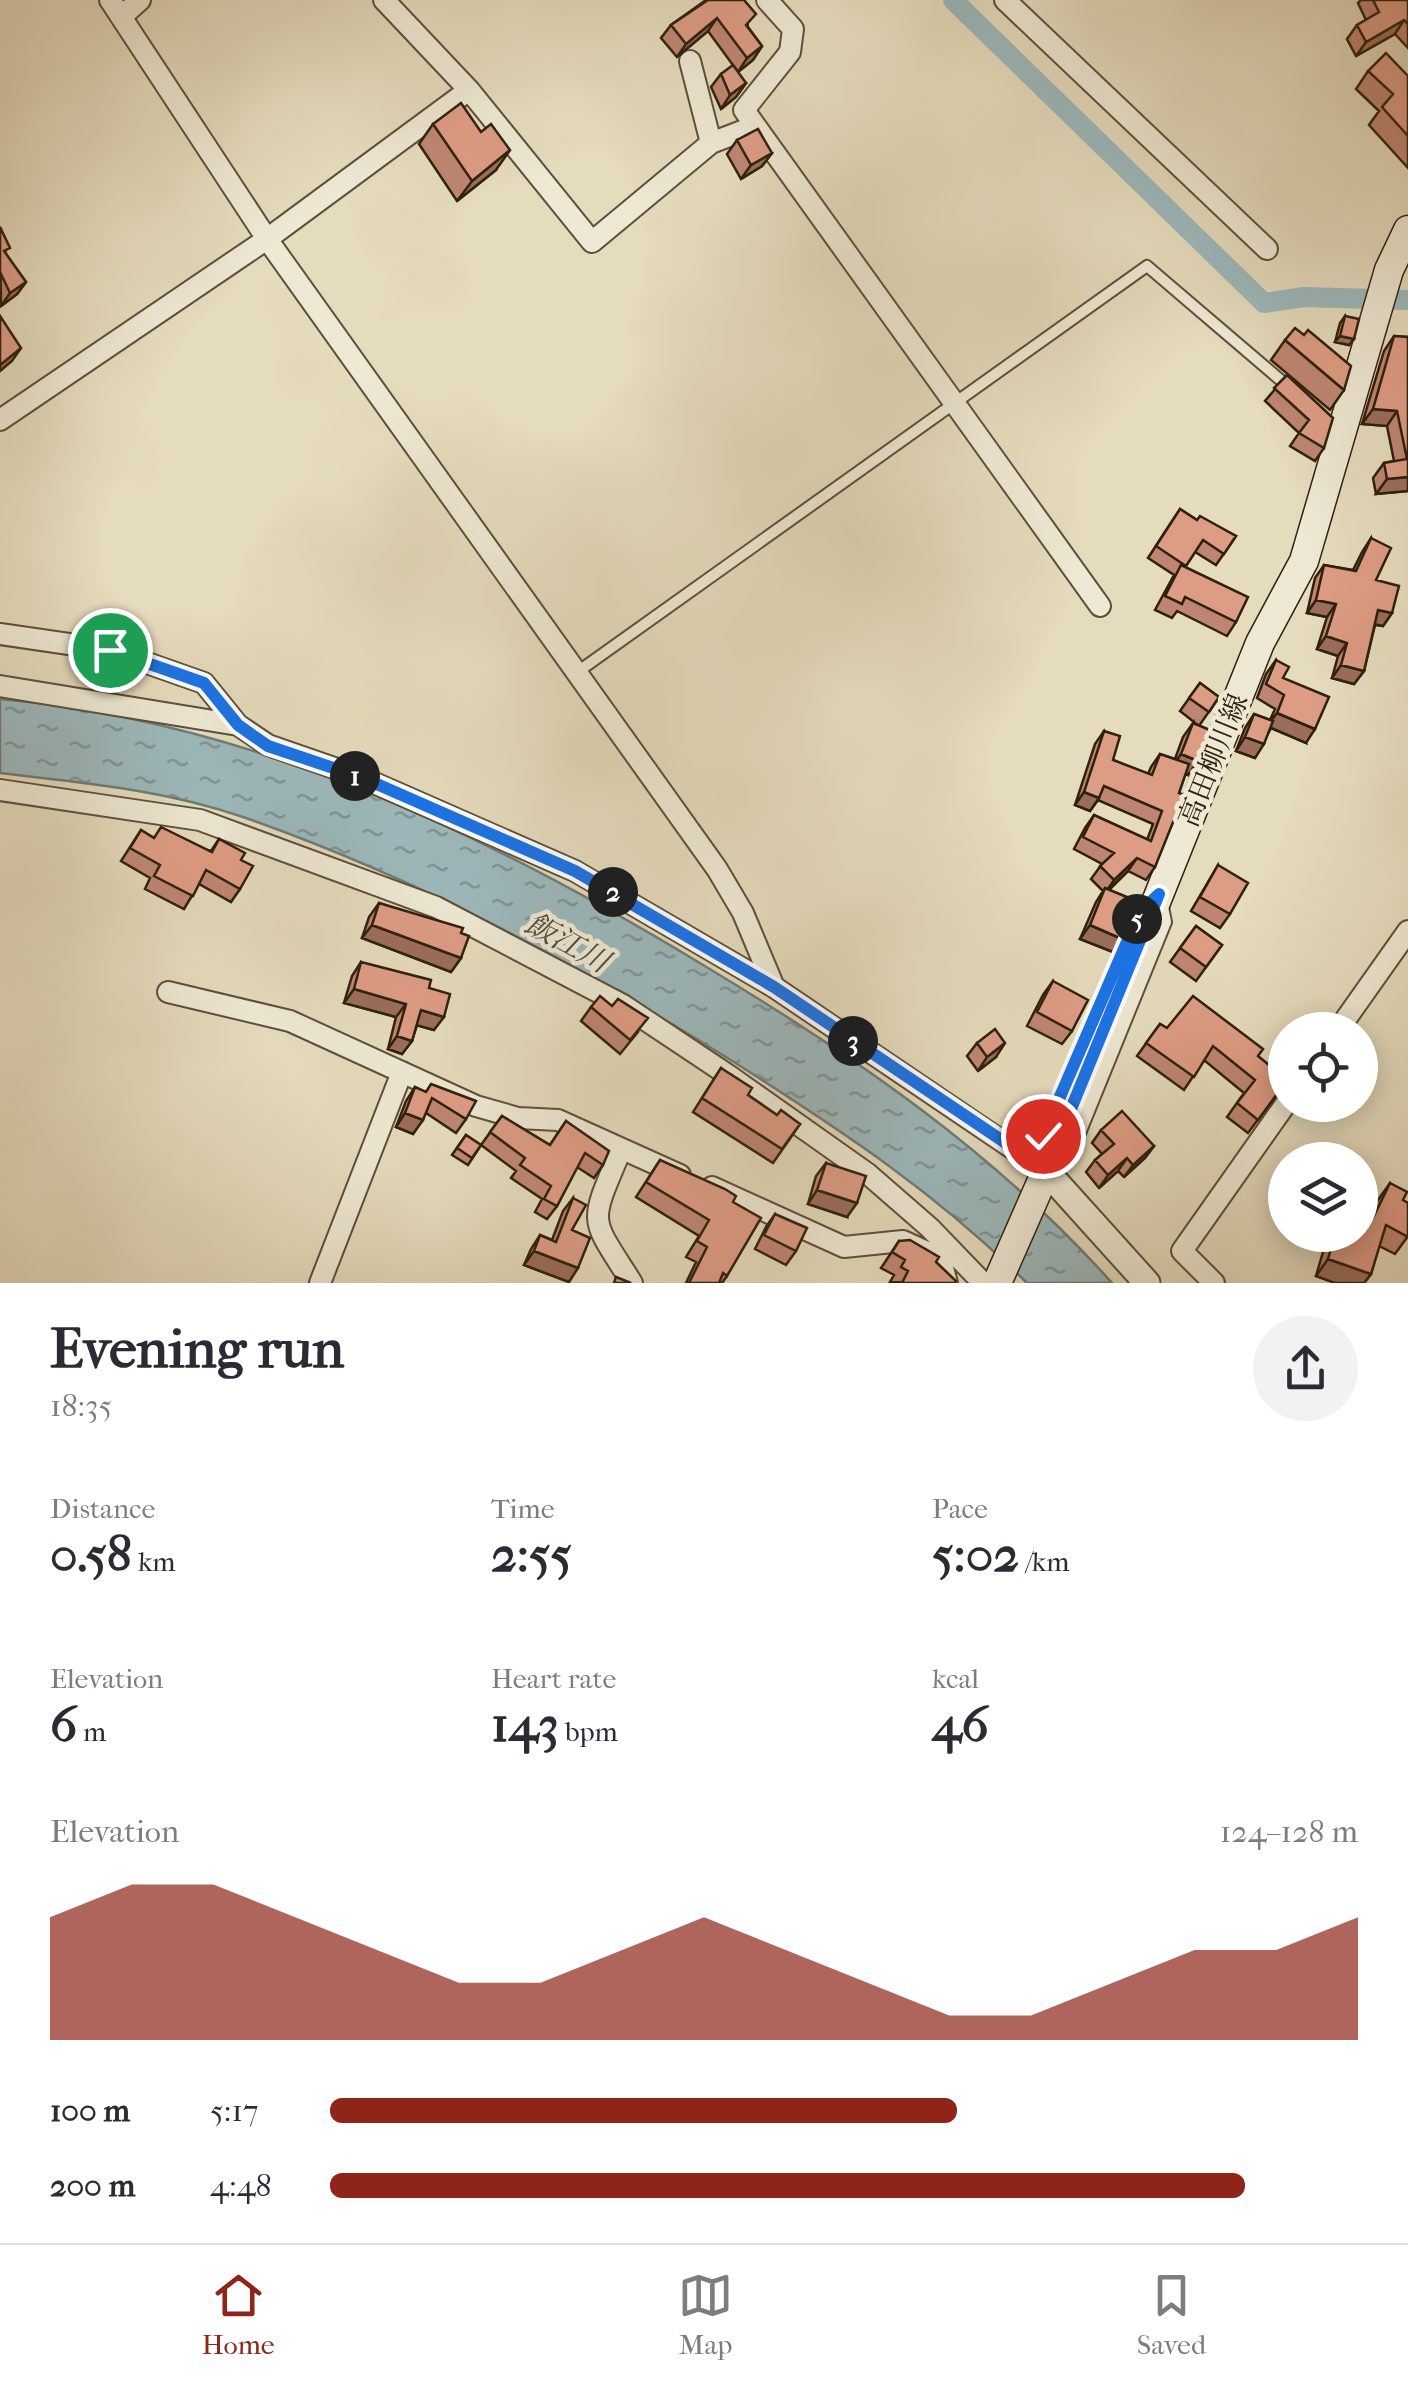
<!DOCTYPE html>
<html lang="en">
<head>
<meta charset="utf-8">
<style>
  :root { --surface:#fff; --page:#f2f2f3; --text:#2b2b33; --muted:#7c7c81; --line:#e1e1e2; --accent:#8f2418 }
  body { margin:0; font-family:"IM FELL French Canon","Noto Serif JP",serif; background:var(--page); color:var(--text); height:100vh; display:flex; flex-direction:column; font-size:38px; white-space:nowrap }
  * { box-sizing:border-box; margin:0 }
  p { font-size:32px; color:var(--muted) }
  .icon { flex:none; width:55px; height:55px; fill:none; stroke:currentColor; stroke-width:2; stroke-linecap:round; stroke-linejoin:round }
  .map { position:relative; height:1283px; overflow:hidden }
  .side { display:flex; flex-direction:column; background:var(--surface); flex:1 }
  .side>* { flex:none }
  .controls { position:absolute; left:1268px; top:1012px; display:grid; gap:20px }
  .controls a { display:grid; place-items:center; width:110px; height:110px; border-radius:50%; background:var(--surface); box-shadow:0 5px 25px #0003; font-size:50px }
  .pin { position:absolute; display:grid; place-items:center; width:85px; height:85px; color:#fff; margin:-42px; border:5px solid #fff; border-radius:50%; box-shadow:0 2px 10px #0007 }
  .km { position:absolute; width:50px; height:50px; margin:-25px; border-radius:50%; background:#222; color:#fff; font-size:28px; line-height:50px; text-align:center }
  .round { display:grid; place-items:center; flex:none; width:105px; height:105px; border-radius:52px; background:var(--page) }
  .overview { display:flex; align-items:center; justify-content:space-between; height:170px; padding:0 50px }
  h1 { font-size:55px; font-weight:700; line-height:75px }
  .metrics { display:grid; grid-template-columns:repeat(3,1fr); gap:15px; height:170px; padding:10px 50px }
  .metrics div { display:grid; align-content:center }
  .metrics b { font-size:50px; font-weight:700 }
  .metrics small { font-size:28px; font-weight:400 }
  .metrics p { font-size:28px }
  .chart { height:280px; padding:20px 50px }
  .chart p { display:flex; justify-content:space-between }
  .chart svg { width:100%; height:180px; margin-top:10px; fill:var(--accent); opacity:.7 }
  ul { padding:0 50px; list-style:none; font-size:32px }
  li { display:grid; grid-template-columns:160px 120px 1fr; align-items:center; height:75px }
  li i { height:25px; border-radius:12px; background:var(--accent) }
  .tabs { display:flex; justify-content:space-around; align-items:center; height:140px; border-top:2px solid var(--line); background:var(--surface); font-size:28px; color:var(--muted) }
  .tabs a { display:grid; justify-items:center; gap:5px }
  .tabs .active { color:var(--accent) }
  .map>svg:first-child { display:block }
</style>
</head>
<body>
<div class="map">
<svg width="1408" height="1283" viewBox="0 0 1408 1283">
  <defs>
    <pattern id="water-ripples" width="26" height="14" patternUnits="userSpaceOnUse" patternTransform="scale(2.5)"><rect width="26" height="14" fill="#9cb8bc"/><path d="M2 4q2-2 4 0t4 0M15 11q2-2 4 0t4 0" fill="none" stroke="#809597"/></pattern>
  </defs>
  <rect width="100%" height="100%" fill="#e5dbbd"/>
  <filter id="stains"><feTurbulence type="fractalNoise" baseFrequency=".002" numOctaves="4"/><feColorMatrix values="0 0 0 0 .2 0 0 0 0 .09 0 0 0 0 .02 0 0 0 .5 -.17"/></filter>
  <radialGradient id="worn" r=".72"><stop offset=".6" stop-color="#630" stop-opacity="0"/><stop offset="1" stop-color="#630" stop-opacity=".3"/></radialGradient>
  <path fill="url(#water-ripples)" stroke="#707c76" stroke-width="2.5" d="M0,699C257,722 491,836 708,968C856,1057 997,1154 1112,1283H1027C935,1192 845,1133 737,1064C581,966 418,878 243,817C162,789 82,783 0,773Z"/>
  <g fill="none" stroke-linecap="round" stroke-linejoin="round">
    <path stroke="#9cb8bc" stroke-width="20" d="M953,0L1264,303L1304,297L1408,300"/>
    <defs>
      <path id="service" d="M576,673L1147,266L1291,389
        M1043,1135L1040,1134L1121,955
        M1074,1148L1166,922L1163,907"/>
      <path id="minor" d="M110,0L267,239L717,869L743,913L774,987
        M767,0L793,29L790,52L744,110L1100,606
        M1005,0L1267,249
        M121,17L140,0
        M690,61L711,143
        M469,90L592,242L711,143L755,126
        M0,420L267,239L469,90L384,0
        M0,634L110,650L204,683L238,725L268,745L363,778L575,871L774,987L1046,1171
        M0,686L238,725
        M0,790L200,820L436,907L623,1005L728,1075L868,1174L930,1228L983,1283
        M168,992L290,1021L476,1106L518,1118L558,1120L680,1175
        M1338,1030L1408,931
        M620,1152C588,1227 590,1216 632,1283
        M712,1187L844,1247L903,1241L927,1252L943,1268L947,1283
        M320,1283L402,1072
        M1214,1283L1182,1251L1285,1105"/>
      <path id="tertiary" d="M1046,1171L1147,1283"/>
      <path id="secondary" d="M997,1283L1066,1126L1260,643L1304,561L1389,270L1408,230"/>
    </defs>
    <use href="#service" stroke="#5c503a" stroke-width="14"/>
    <use href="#minor" stroke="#5c503a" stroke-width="24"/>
    <use href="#tertiary" stroke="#5c503a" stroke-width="29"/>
    <use href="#secondary" stroke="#2f210e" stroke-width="31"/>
    <use href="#service" stroke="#eee8d4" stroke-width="10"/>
    <use href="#minor" stroke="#eee8d4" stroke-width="20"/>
    <use href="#tertiary" stroke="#eee8d4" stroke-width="25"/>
    <use href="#secondary" stroke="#eee8d4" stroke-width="28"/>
  </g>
  <path fill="#be8672" stroke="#2f210e" stroke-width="2.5" d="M706,0H744L748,27L762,46L753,60L738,72L708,31L677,57L661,38L671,25Z
    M1361,0H1408V48L1395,34L1356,56L1347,39L1357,25L1366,20L1358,3Z
    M1368,71L1408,76V168L1369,125L1379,111L1356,89Z
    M721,74L746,83L736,97L721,109L711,87Z
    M433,124L496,170L457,201L419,144Z
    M737,140L772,153L762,166L741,179L727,154Z
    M0,227L6,254L26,282L17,294L1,306Z
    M1345,316L1349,345L1335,342L1340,323Z
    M1394,336L1408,337V491L1376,494L1373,478L1384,463L1394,461L1387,426L1362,424L1384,351Z
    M1285,340L1344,390L1330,410L1271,360Z
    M1287,375L1324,448L1315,461L1290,446L1299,433L1265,401Z
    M1180,509L1197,520L1236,536L1216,565L1195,552L1185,567L1236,622L1227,636L1177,611L1172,618L1155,610L1174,575L1148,558Z
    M1371,538L1376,580L1392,613L1383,626L1375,625L1364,671L1354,684L1332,678L1338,656L1317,649L1327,617L1307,613L1315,578L1324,565L1353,570L1362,552Z
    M1276,660L1306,743L1271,728L1255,758L1236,751L1245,728L1254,714L1270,720L1275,709L1257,698L1266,674Z
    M1200,683L1219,697L1199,726L1180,711Z
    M1193,723L1188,775L1185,774L1155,867L1146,880L1128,871L1109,890L1113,952L1080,939L1096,902L1103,891L1091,879L1102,864L1074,849L1085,828L1094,815L1147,840L1153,824L1098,800L1090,811L1075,805L1095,744L1104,731L1113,760L1148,774L1151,767L1160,754L1175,759L1183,737Z
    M141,830L154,838L211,851L219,839L241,860L240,889L231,902L199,884L184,909L145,889L150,878L121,861Z
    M1218,865L1230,914L1220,928L1191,911Z
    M379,903L461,933V958L451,972L362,938L369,917Z
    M1196,926L1222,945L1196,981L1170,962Z
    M361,962L434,1030L417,1025L412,1041L402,1054L388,1049L396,1017L344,1003L352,976Z
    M1053,981L1072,1031L1062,1044L1027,1026L1043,995Z
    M591,1007L638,1032L620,1054L581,1021Z
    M1160,1024L1167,1028L1258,1057L1285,1083L1248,1133L1227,1117L1244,1093L1204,1060L1184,1090L1137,1056Z
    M977,1043L996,1057L978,1071L967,1056Z
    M721,1068L748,1095L777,1115L800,1124L773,1163L693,1112Z
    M415,1087L466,1119L456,1133L426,1113L413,1134L396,1127L406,1101Z
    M502,1116L550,1145L566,1121L603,1165L594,1178L577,1167L557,1206L547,1219L535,1212L542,1199L511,1178L516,1171L481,1145Z
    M1101,1130L1154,1146L1145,1158L1124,1177L1118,1171L1099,1188L1086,1172L1095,1160L1102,1154L1092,1143Z
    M466,1135L481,1145L468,1165L452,1155Z
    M660,1160L733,1202L727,1276L722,1283H686L696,1262L686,1257L699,1236L636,1197Z
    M826,1163L847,1217L808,1204L816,1176Z
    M1390,1183L1403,1200L1408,1236L1395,1254L1379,1246L1371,1274L1364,1283H1335L1316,1276L1328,1235H1360L1378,1200Z
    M573,1198L572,1230L569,1282L524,1265L531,1249L540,1235L552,1240L563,1211Z
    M775,1214L796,1251L786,1265L755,1249L766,1227Z
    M899,1241L936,1262L955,1283L890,1282L894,1275L881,1268Z"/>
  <path fill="#9b6d5c" stroke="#2f210e" stroke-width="2.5" d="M717,18L708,31L677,57L686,44Z
    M1404,20L1395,34L1356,56L1366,42Z
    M762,46L753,60L738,72L747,58Z
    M746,83L736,97L721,109L730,95Z
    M510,150L496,170L457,201L472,181Z
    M772,153L762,166L741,179L751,165Z
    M26,282L17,294L1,306L10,293Z
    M1340,336L1354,339L1349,345L1335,342Z
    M21,348L12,361L0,371V365Z
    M1373,409L1397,411L1387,426L1362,424Z
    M1408,477V491L1376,494L1387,479Z
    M1316,600L1336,604L1327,617L1307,613Z
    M1378,610L1392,613L1383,626L1369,623Z
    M1326,636L1347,643L1338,656L1317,649Z
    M1341,665L1364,671L1354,684L1332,678Z
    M1277,713L1315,729L1306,743L1267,726Z
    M1245,737L1264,744L1255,758L1236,751Z
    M1181,754L1198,761L1188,775L1171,768Z
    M1084,792L1099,798L1090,811L1075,805Z
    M1137,858L1128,871L1105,893L1114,880Z
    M372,925L461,958L451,972L362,938Z
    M1090,925L1122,939L1113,952L1080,939Z
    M354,989L406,1004L396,1017L344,1003Z
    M421,1010L444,1017L434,1030L412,1024Z
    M397,1036L412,1041L402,1054L388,1049Z
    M1005,1043L996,1057L978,1071L987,1057Z
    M405,1113L423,1120L413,1134L396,1127Z
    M1154,1146L1145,1158L1124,1177L1133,1165Z
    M1127,1158L1118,1171L1099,1188L1108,1175Z
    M817,1190L857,1203L847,1217L808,1204Z
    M534,1251L578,1268L569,1282L524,1265Z
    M1328,1259L1371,1274L1364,1283H1335L1316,1276Z"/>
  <path fill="#dd9c84" stroke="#2f210e" stroke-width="2.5" d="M708,0H744L756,14L746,25L762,46L747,58L717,18L686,44L671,25Z
    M1373,0H1408V24L1404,20L1366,42L1357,25L1379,12Z
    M1386,53L1408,76V136L1382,107L1393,94L1368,71Z
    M733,65L746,83L730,95L721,74Z
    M461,103L481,132L491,124L510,150L472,181L433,124Z
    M758,129L772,153L751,165L737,140Z
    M0,227L10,248L4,251L26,282L10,293L0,272Z
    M0,316L21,348L0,365Z
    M1345,316L1359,319L1354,339L1340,336Z
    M1295,328L1304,335L1308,330L1351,366L1344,390L1285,340Z
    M1394,336L1408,337V477L1387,479L1384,463L1407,459L1397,411L1373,409Z
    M1287,375L1333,418L1324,448L1299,433L1309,420L1274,388Z
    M1180,509L1197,520L1200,516L1236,536L1224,554L1203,540L1186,566L1156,546Z
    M1371,538L1391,548L1376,580L1399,586L1392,613L1378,610L1364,671L1341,665L1347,643L1326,636L1336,604L1316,600L1324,565L1356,571Z
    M1181,565L1248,597L1236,622L1185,597L1182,604L1165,596Z
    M1276,660L1289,667L1283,678L1329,697L1315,729L1277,713L1284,695L1266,684Z
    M1200,683L1219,697L1209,712L1189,698Z
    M1254,714L1273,721L1264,744L1245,737Z
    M1193,723L1210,730L1198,761L1181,754Z
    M1104,731L1120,736L1113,760L1152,775L1160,754L1189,764L1179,793L1184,795L1155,867L1137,858L1114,880L1100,866L1114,853L1083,837L1094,815L1151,841L1162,811L1104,786L1099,798L1084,792Z
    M161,827L212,852L219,839L245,853L241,860L253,866L240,889L206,870L193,896L154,876L160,865L130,848L141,830L154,838Z
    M1218,865L1248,883L1230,914L1200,897Z
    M1105,888L1139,902L1122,939L1090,925Z
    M379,903L463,928L461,933L469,936L461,958L372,925Z
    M1196,926L1222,945L1206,967L1180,948Z
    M361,962L431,980L429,988L450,994L444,1017L421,1010L412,1041L397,1036L406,1004L354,989Z
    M1053,981L1088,1000L1072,1031L1037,1012Z
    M600,996L612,1006L618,999L648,1018L630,1040L591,1007Z
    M1193,996L1263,1049L1258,1056L1285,1078V1083L1258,1120L1237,1103L1255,1080L1213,1046L1194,1077L1146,1043L1160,1024L1167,1028Z
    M995,1029L1005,1043L987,1057L977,1043Z
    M721,1068L752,1088L748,1095L777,1115L781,1110L800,1124L782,1149L702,1098Z
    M431,1084L476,1101L466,1119L432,1098L423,1120L405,1113L415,1087L426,1092Z
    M1122,1111L1154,1146L1133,1165L1127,1158L1108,1175L1095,1160L1114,1144L1101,1130Z
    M502,1116L550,1145L566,1121L609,1151L603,1165L585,1153L557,1206L544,1199L551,1186L520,1165L525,1158L490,1132Z
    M466,1135L481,1145L472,1158L457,1148Z
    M660,1160L725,1189L736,1196L733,1202L761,1218L727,1276L723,1273L719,1283H689L707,1247L697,1241L709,1220L646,1182Z
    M826,1163L866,1176L857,1203L817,1190Z
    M1390,1183L1407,1192L1403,1200L1408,1203V1237L1386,1225L1371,1274L1328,1259L1335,1235H1360V1217L1373,1218Z
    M573,1198L586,1205L572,1230L590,1238L578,1268L534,1251L540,1235L556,1242Z
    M775,1214L807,1228L796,1251L764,1235Z
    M910,1240L939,1257L936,1262L956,1281L955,1283H902L908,1271L901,1267L905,1260L892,1252L899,1241Z
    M616,1277L631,1283H614Z"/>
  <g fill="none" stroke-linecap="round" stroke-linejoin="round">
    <defs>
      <path id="route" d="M110,650L204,683L238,725L268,746L363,778L575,871L774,987L1046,1170L1159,894L1140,912L1043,1136"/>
    </defs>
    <use href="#route" stroke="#fff" stroke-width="20"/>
    <use href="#route" stroke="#1a73e8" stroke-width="12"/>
  </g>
  <g text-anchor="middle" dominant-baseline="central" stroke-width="9" stroke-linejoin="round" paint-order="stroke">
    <g font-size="28" fill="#2f210e" stroke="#eee8d4">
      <text transform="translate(1213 760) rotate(-68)">高田柳川線</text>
    </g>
    <g font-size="30" font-style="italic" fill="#504e42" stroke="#eee8d4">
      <text transform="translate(567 943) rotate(29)">飯江川</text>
    </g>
  </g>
  <rect width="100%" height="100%" filter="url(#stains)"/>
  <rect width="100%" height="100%" fill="url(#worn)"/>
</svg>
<div class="controls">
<a><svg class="icon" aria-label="locate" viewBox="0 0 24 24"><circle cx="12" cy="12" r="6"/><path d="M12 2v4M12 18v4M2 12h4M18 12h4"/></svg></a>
<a><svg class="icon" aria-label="layers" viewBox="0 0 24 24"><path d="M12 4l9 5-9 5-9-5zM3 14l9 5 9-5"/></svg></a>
</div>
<div class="pin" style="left:110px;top:650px;background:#1e9e55"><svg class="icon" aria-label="arrive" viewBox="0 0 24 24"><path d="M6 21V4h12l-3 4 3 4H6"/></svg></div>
<div class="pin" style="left:1043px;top:1136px;background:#d93025"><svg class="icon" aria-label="check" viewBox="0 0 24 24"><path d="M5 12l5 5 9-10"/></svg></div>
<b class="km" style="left:355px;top:776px">1</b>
<b class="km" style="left:613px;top:892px">2</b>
<b class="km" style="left:853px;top:1041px">3</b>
<b class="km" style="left:1137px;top:919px">5</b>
</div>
<section class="side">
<div class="overview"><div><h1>Evening run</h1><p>18:35</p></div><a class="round"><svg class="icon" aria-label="share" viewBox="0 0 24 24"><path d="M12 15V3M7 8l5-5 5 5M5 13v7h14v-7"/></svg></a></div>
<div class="metrics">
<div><p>Distance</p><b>0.58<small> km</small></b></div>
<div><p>Time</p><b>2:55</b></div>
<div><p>Pace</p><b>5:02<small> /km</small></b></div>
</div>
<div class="metrics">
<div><p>Elevation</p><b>6<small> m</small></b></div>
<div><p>Heart rate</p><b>143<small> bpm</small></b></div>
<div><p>kcal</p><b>46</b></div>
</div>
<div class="chart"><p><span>Elevation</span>124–128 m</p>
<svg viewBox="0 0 160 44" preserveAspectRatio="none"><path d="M0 44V14L10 6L20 6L30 14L40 22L50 30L60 30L70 22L80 14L90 22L100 30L110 38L120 38L130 30L140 22L150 22L160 14V44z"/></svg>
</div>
<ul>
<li><b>100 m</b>5:17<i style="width:61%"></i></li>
<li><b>200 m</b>4:48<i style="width:89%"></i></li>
</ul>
</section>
<nav class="tabs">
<a class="active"><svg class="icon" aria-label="home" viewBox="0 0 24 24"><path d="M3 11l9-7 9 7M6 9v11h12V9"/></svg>Home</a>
<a><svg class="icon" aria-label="map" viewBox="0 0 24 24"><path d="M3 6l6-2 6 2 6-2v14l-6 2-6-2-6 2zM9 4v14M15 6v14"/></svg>Map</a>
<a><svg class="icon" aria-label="saved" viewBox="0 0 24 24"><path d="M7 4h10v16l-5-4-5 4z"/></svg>Saved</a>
</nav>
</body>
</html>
